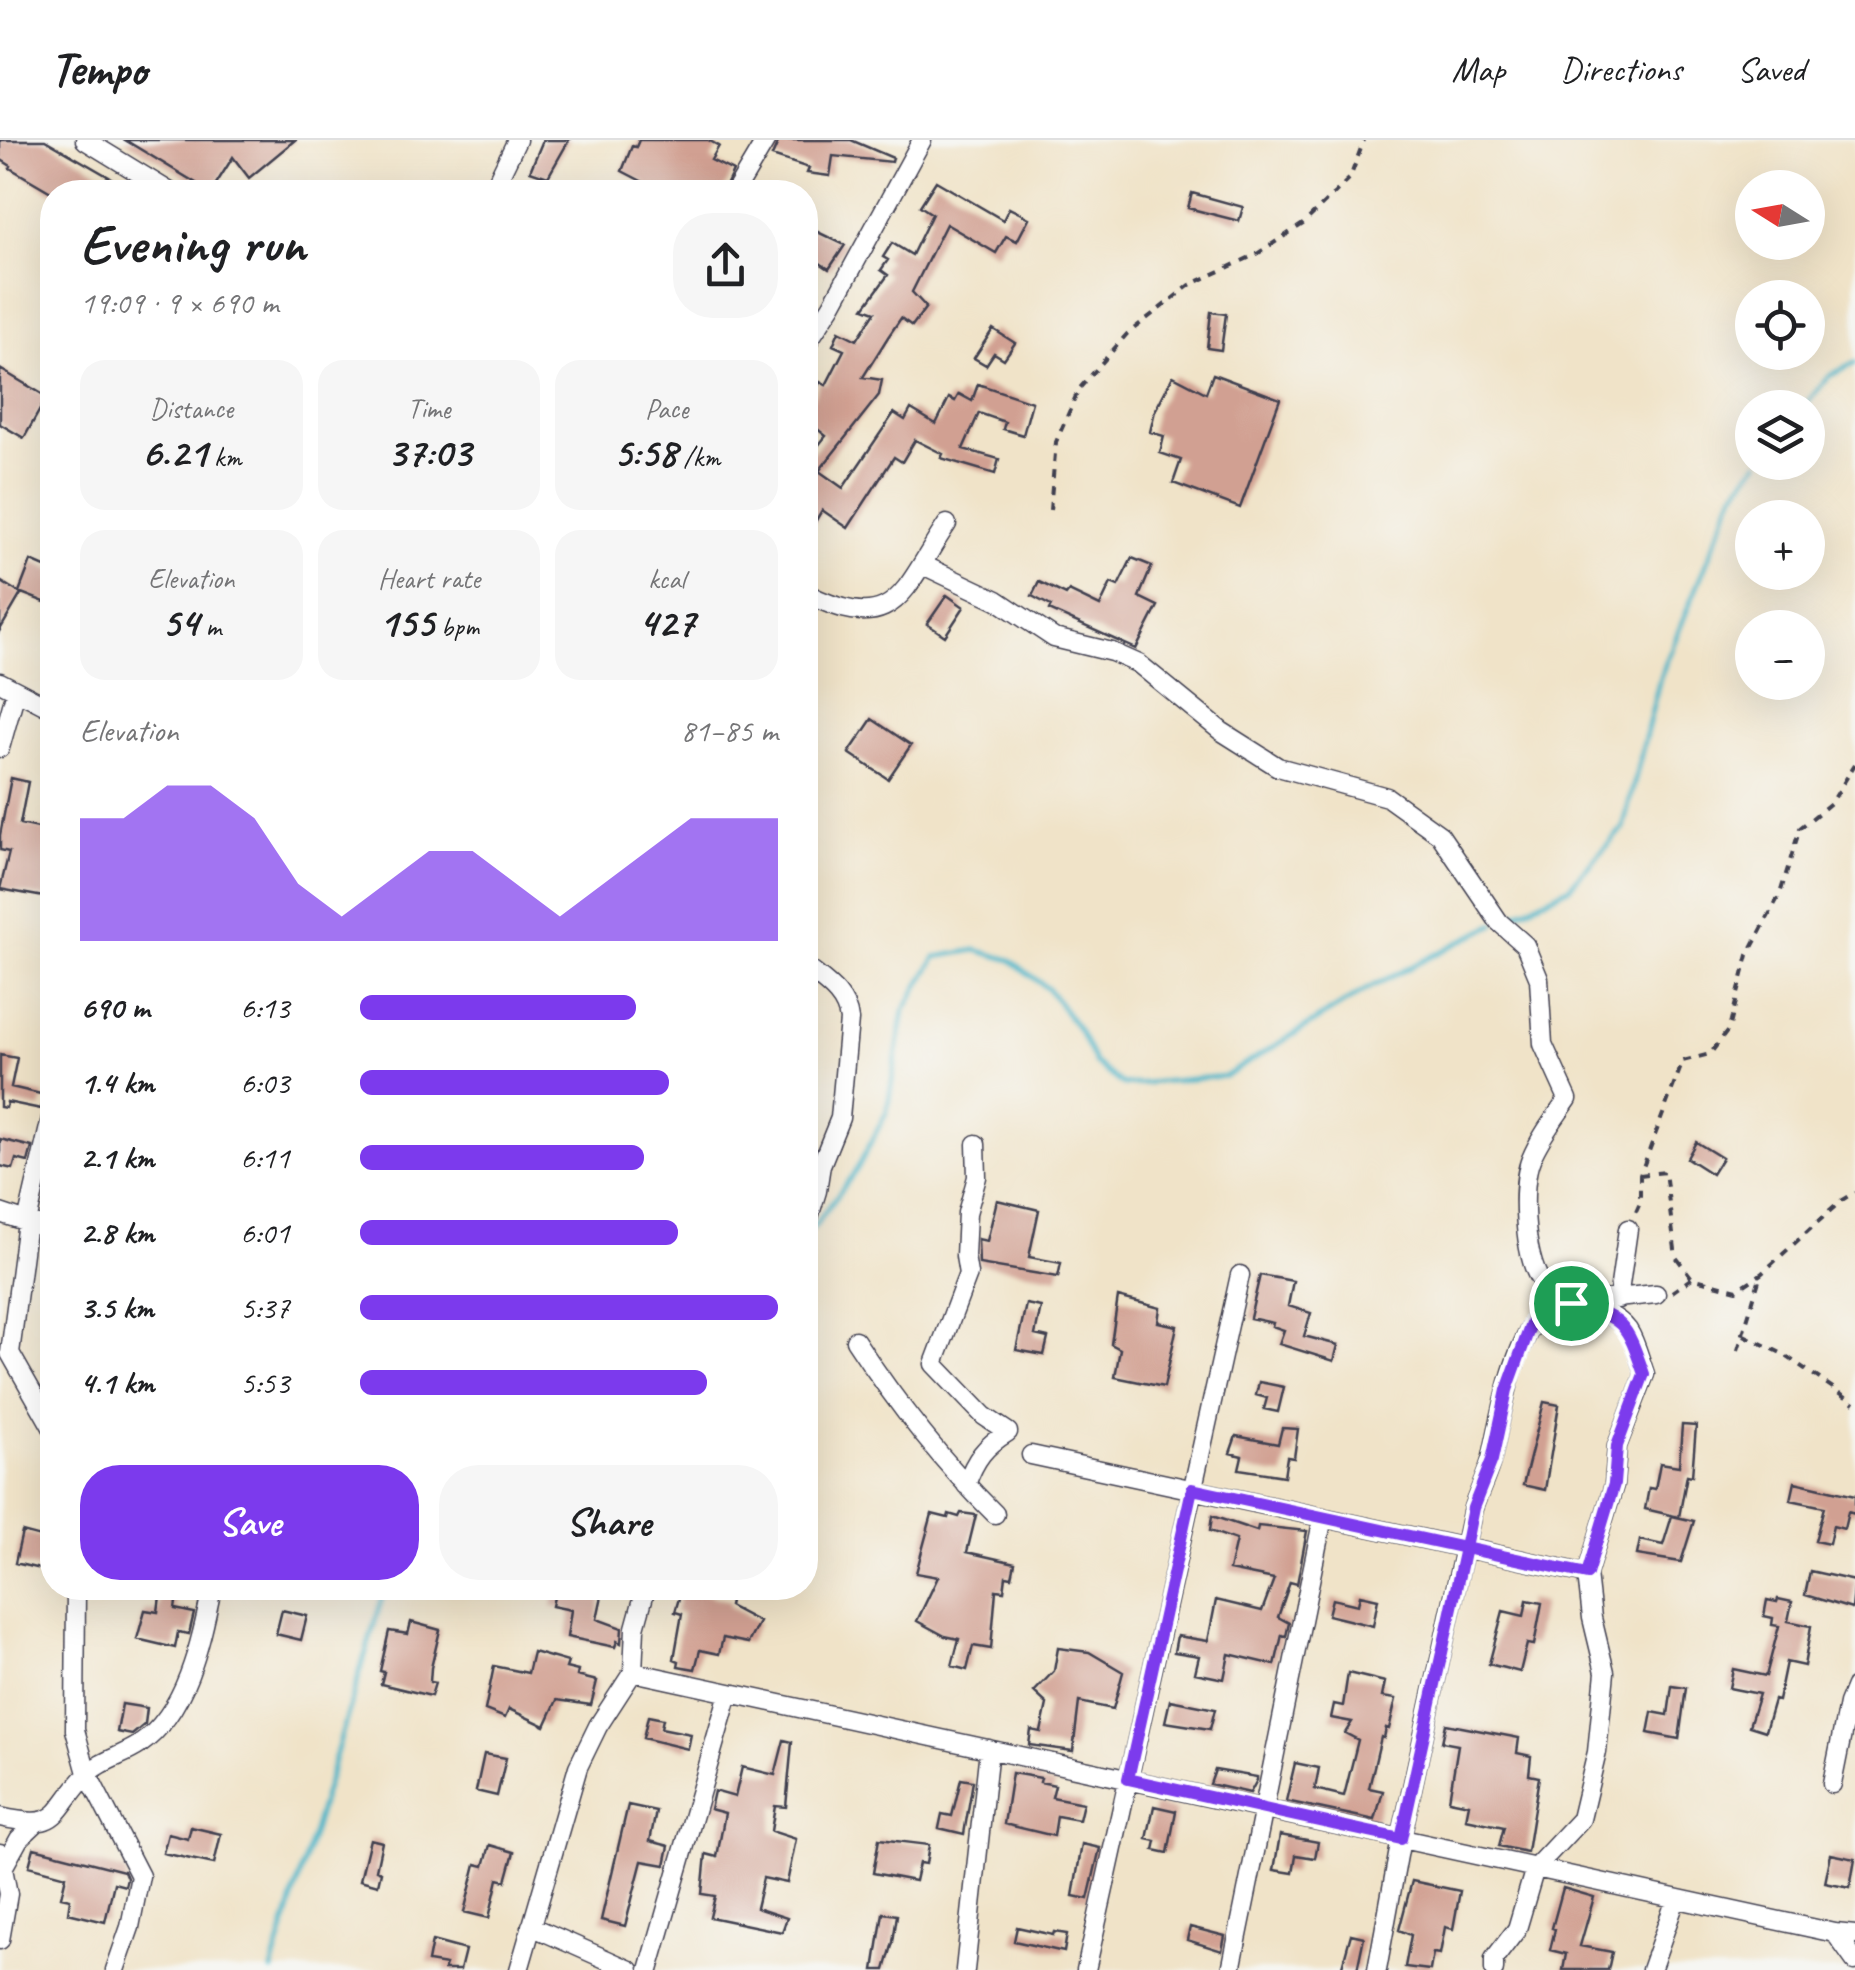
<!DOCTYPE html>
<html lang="en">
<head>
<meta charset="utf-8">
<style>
  :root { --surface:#fff; --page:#f6f6f6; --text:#202124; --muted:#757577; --line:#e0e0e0; --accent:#7c3aed }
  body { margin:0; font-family:Caveat,sans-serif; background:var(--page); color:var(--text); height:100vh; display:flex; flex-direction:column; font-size:38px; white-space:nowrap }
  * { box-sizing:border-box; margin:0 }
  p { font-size:32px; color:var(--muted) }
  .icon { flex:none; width:55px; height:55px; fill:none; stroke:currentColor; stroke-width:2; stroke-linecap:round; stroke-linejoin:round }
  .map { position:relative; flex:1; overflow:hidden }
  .sheet { position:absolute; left:40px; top:40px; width:778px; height:1420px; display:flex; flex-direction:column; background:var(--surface); border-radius:40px; box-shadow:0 10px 40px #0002 }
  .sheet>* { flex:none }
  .needle { width:65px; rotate:281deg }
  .fabs { position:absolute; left:1735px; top:30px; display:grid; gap:20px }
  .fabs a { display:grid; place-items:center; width:90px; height:90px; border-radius:50%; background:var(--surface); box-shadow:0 10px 40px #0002; font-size:50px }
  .pin { position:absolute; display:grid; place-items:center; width:85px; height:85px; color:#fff; margin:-42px; border:5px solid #fff; border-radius:50%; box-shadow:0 2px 10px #0007 }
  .round { display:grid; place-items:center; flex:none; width:105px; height:105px; border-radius:40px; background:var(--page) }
  .overview { display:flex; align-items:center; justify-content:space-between; height:170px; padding:0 40px }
  h1 { font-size:55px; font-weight:700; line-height:75px }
  .metrics { display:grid; grid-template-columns:repeat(3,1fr); gap:15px; height:170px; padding:10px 40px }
  .metrics div { display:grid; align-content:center; border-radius:25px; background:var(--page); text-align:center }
  .metrics b { font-size:42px; font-weight:700 }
  .metrics small { font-size:28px; font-weight:400 }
  .metrics p { font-size:28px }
  .chart { height:280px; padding:20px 40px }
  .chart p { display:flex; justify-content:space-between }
  .chart svg { width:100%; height:180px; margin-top:10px; fill:var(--accent); opacity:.7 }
  .cta { display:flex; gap:20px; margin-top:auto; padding:20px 40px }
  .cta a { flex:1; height:115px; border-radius:40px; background:var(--accent); color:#fff; font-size:40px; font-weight:700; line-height:115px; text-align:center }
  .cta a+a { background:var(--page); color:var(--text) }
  ul { padding:0 40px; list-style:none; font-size:32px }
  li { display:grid; grid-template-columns:160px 120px 1fr; align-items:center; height:75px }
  li i { height:25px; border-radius:12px; background:var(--accent) }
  header { display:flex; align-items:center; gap:60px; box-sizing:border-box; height:140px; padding:0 50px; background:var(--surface); border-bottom:2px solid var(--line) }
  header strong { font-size:48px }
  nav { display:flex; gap:55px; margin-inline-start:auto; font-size:35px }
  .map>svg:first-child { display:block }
</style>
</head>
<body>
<header>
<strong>Tempo</strong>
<nav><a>Map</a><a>Directions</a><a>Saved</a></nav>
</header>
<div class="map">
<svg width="1855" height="1830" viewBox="0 0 1855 1830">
  <rect width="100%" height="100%" fill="#f6f6f2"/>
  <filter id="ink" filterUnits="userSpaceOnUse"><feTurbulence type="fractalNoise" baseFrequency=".01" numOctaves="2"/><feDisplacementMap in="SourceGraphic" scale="20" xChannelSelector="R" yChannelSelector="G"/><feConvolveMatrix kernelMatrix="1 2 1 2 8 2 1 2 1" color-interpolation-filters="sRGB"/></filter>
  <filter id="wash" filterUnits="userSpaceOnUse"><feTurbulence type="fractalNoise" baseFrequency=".0048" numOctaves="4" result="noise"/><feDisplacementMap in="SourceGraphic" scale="40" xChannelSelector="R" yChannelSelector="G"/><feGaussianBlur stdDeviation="2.25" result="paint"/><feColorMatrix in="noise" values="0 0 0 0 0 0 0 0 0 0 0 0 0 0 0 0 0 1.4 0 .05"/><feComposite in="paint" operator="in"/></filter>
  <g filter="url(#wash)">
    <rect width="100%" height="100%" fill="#f0e3c8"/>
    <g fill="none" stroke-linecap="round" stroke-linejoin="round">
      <path stroke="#4bb5c8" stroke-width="5" d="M1803,268L1829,236L1855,223
        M1505,779L1568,748L1623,688L1660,537L1735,352L1759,322
        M813,1088L857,1029L887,971L904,871L936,817L976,810L1011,820L1048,849L1080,892L1095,923L1123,945L1226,936L1369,848L1495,784
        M272,1830L385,1448"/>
    </g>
    <g id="blocks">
      <path fill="#d1a092" d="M0,0H45L135,52H51L10,28L11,26L0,19Z
        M125,0H295L249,38L233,17L211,52Z
        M543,0H569L548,37L530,31Z
        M639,0H708L719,6L711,20L733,31L723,52H642L647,44L622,31L632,6L636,7Z
        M779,0H851L893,18L892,22L833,16L830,36L807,33L809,28L772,16Z
        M936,41L1003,80L1009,68L1029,78L1017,101L1006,96L996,113L946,84L912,152L926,167L912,186L901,178L888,197L863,237L882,240L879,255L819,331L843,348L894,273L905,280L911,269L936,284L949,258L955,261L959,254L972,261L978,244L1032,262L1023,295L1003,289L1005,282L979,273L963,309L999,319L995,334L941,318L943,314L915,300L902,322L894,317L848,388L822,370L815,382L805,376V322L826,296L805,279V258L811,261L820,242L826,245L844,210L833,205L839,191L857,200L875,172L864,168L888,135L881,130L888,120L883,117L892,103L912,115L932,74L920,66Z
        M1192,53L1243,67L1239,81L1188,68Z
        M805,86L845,105L829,129L805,113Z
        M1211,172L1226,174L1221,210L1207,208Z
        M993,189L1015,203L1004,219L994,213L986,225L974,218Z
        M0,229L47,257L24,298L0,284Z
        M1213,234L1280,259L1240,368L1173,343L1181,320L1160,313L1164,296L1150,292L1155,271L1173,236L1206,253Z
        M1132,418L1152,426L1139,457L1158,466L1136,509L1049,470L1051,466L1032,456L1039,442L1066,455L1069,451L1100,466L1111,443L1118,446Z
        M31,421L52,430V465L19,452Z
        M0,441L21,454L0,490Z
        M947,455L964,467L945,496L927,484Z
        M872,579L911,605L888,639L849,613Z
        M11,638L28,642L20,684L52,691L49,758L0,749L9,712L0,710V695Z
        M0,915L17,918L11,947L45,955L41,969L7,962L6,968L0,967Z
        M0,999L32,1007L28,1022L16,1019L13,1029L0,1026Z
        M1696,1002L1722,1018L1712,1034L1687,1018Z
        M997,1060L1039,1070L1029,1117L1061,1123L1058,1137L979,1124L978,1099L987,1101Z
        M1260,1135L1293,1141L1288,1166L1311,1173L1304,1196L1338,1205L1334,1221L1279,1204L1284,1190L1272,1186L1273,1183L1250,1178Z
        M1118,1157L1160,1168L1158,1182L1177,1186L1164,1247L1115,1237L1120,1209L1111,1204Z
        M1026,1164L1041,1167L1035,1195L1048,1198L1044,1215L1016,1210Z
        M1259,1242L1284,1247L1278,1272L1264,1269L1267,1258L1256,1255Z
        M1544,1262L1559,1265L1545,1350L1523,1345Z
        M1682,1285L1696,1286L1692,1336L1687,1335L1679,1377L1645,1369L1649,1348L1655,1349L1660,1323L1679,1326Z
        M1282,1288L1298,1289L1294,1318L1287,1317L1284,1336L1239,1329L1242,1316L1230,1313L1236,1296L1278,1304Z
        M1795,1342L1855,1356V1374L1848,1372L1844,1389L1833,1386L1829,1404L1815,1401L1824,1367L1791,1360Z
        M961,1373L976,1375L967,1412L1015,1423L1012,1437L1006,1436L1004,1451L996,1450L991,1509L973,1506L967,1530L952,1526L959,1499L945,1496L917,1481L938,1437L916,1433L932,1374L948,1378L949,1374L959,1377Z
        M1212,1376L1257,1391L1258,1386L1307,1391L1297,1444L1290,1442L1278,1477L1289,1483L1286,1496L1282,1495L1275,1525L1229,1514L1224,1539L1195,1533L1199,1516L1174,1512L1177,1496L1208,1501L1216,1460L1262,1471L1274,1439L1229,1430L1236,1400L1210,1391Z
        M1672,1376L1694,1381L1681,1422L1637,1415L1640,1400L1663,1405Z
        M22,1392L52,1400V1432L15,1423Z
        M1810,1431L1855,1441L1852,1469L1805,1455Z
        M161,1448H178L175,1469L194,1473L189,1494L178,1492L175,1508L137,1499L145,1470L158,1472Z
        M556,1448L603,1451L597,1479L622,1488L621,1503L617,1501L615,1507L567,1497L571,1470L552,1466Z
        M682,1448L730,1461L729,1466L759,1482L748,1503L723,1498L719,1514L700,1510L695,1529L678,1526L679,1521L674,1519L682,1474L675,1472Z
        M1360,1455L1378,1459L1373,1486L1328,1475L1332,1459L1358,1465Z
        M1778,1459L1792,1462L1788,1481L1811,1486L1804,1526L1786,1522L1778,1561L1774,1560L1765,1591L1749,1586L1759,1554L1729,1548L1733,1529L1766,1536L1779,1486L1772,1485L1773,1478L1764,1476L1767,1460L1777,1462Z
        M1527,1460L1542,1463L1534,1505L1527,1504L1520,1532L1489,1524L1503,1471L1524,1476Z
        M282,1470L307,1476L301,1500L276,1494Z
        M411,1482L440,1490L431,1528L430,1542L435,1543L431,1556L381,1544L384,1532L380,1531L389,1491L408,1494Z
        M1058,1508L1089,1512L1123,1532L1113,1569L1079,1562L1073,1611L1029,1605L1031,1590L1041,1592L1047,1564L1034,1552L1054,1531Z
        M533,1512L568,1522L566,1528L578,1531L577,1536L597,1541L591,1565L557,1560L545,1586L509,1569L505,1578L485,1570L494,1526L528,1533Z
        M1348,1533L1385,1542L1382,1557L1396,1559L1389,1589L1386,1588L1384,1598L1381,1597L1369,1648L1383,1651L1375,1680L1286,1661L1295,1623L1319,1628L1315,1649L1344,1656L1358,1600L1345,1593L1352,1582L1331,1578L1334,1564L1343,1566Z
        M1672,1546L1686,1548L1679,1599L1648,1593L1652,1572L1668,1575Z
        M1170,1560L1215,1569L1210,1589L1165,1582Z
        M122,1564L147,1568L145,1584L132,1595L117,1592Z
        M648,1576L663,1579L661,1588L691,1594L688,1609L643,1598Z
        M1446,1584L1519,1598L1517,1613L1531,1616L1529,1635L1539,1637L1527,1712L1499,1706L1504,1687L1466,1679L1469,1664L1449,1660L1458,1605L1442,1602Z
        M784,1600L792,1602L786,1667L775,1666L771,1691L796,1699L787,1743L763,1738L756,1768L787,1778L782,1792L710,1777L715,1756L702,1754L706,1714L717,1717L725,1673L710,1669L714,1651L735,1657L742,1627L775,1635Z
        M484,1614L506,1618L497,1656L476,1651Z
        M1215,1630L1257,1637V1640L1250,1653L1210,1644Z
        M1012,1633L1041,1638L1040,1642L1055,1645L1052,1657L1083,1663L1079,1680L1057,1676L1054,1696L1004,1684Z
        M961,1639L973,1641L964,1694L939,1688L942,1674L952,1676Z
        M628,1665L656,1671L650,1701L669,1706L665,1725L642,1721L625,1786L601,1780Z
        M1154,1666L1176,1671L1168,1713L1154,1710L1156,1701L1147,1699Z
        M191,1687L221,1694L214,1724L163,1713L168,1694L188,1699Z
        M1280,1695L1318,1702L1315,1718L1296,1715L1293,1733L1274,1730Z
        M370,1699L382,1702L376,1730L381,1732L378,1745L360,1740Z
        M879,1699L929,1705L926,1724L919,1723L915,1741L873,1733Z
        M1082,1704L1100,1708L1088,1759L1073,1756Z
        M490,1705L514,1712L506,1741L498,1739L489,1778L464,1772L476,1724L484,1726Z
        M34,1708L124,1731L127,1738L125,1746L114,1743L105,1782L68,1773L70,1759L61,1757L66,1736L29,1726Z
        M1831,1714L1855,1719L1850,1748L1825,1743Z
        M1412,1741L1460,1751L1453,1789L1445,1787L1440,1814L1433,1813L1430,1830L1405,1827L1411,1795L1399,1790Z
        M1563,1748L1594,1757L1580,1806L1612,1812L1608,1830H1563L1566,1814L1550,1810L1555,1789L1552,1788Z
        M883,1773L897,1775L893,1802L885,1830H874Z
        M1017,1787L1053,1795L1054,1792L1067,1794L1064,1812L1014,1801Z
        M1190,1787L1225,1796L1222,1811L1187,1800Z
        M1351,1794L1364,1797L1357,1830H1341Z
        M432,1801L465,1810L460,1830H444L446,1825L428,1822Z"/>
    </g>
  </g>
  <g filter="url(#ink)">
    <use href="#blocks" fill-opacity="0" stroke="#413f50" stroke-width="2.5"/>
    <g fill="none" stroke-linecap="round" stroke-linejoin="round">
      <defs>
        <path id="minor" d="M85,0L170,52
          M492,52L517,0
          M735,52L766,0
          M805,206L832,165L922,0
          M923,425L997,460L1054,498L1112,512L1139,524L1221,591L1278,627L1387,657L1440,695L1499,782L1525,805L1539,839L1543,904L1568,959C1555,978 1540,997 1531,1019C1520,1045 1524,1117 1541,1141C1562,1170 1607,1162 1628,1190C1636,1202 1640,1221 1645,1234L1617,1306L1614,1345L1587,1434L1592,1478L1605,1532L1597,1612L1581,1679L1535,1728L1517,1789L1494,1819V1830
          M805,453C897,499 902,451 947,384
          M0,542L52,569
          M0,608L16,551
          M805,826C824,842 846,854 849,880L840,978L821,1025L817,1051L805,1090
          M52,974L27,1082L52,1088
          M0,1073L27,1082L10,1213L52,1287
          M1618,1159L1628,1089
          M855,1200C896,1263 941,1321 995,1374
          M1031,1315L1587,1434
          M966,1345C975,1319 985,1306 1008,1292L984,1276L934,1224L968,1134L965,1116L967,1073L977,1037L976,1004
          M76,1448L75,1590L87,1633L140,1736L130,1787L115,1830
          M633,1532L1835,1793L1855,1795
          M1832,1644L1848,1564L1855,1547
          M0,1677C62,1691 51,1673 86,1636C99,1621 123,1616 139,1605C187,1572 201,1501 212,1448
          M0,1713L8,1754L0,1800
          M3,1728L19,1699L37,1682
          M531,1786L630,1830
          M1835,1793L1855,1821
          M519,1830L578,1627L598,1586L633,1532L635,1488L646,1448
          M649,1830L729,1553
          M965,1830L989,1609
          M1086,1830L1240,1135
          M1231,1830L1323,1377
          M1377,1830L1401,1699L1473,1368C1479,1351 1488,1334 1492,1317C1503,1267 1512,1204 1547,1165L1656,1154
          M1651,1830L1676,1759"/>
      </defs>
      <use href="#minor" stroke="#413f50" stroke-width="21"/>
      <path stroke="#413f50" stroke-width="4" stroke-dasharray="8 8" stroke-linecap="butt" d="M1050,370L1056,302L1079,249L1127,194L1190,145L1257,114L1303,84L1350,38L1364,0
        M1640,1035L1665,1032L1676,1117L1692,1138
        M1636,1072L1640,1063V1035L1683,921L1710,914L1729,889L1748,815L1780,754L1800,688L1832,662L1855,624
        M1672,1152L1692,1138L1737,1150L1761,1134L1842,1060L1855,1052
        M1744,1195L1783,1214L1855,1263
        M1738,1210L1761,1134"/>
      <use href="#minor" stroke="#fff" stroke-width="18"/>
    </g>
  </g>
  <g fill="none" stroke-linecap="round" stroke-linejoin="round" filter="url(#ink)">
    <defs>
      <path id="route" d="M1571,1163L1546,1165L1532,1181L1507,1250L1492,1320L1473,1368L1465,1408L1192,1349L1128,1639L1401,1699L1465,1408L1587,1434L1614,1344L1617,1306L1644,1234C1626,1183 1625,1178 1571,1163"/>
    </defs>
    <use href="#route" stroke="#fff" stroke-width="20"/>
    <use href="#route" stroke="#7c3aed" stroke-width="12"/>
  </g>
</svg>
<div class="fabs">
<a><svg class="needle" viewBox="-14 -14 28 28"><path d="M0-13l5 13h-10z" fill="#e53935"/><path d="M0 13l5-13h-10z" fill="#757577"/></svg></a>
<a><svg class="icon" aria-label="locate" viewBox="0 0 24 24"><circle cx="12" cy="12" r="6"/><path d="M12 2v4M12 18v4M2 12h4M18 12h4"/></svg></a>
<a><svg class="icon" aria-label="layers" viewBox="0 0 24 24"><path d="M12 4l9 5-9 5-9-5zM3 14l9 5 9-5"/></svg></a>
<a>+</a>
<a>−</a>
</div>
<div class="pin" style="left:1571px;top:1163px;background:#1e9e55"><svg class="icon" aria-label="arrive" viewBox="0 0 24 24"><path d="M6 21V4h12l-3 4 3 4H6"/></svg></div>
<section class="sheet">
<div class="overview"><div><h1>Evening run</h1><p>19:09 · 9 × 690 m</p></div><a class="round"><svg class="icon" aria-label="share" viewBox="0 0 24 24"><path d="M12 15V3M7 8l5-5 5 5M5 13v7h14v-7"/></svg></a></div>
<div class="metrics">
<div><p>Distance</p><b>6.21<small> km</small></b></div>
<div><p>Time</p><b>37:03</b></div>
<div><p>Pace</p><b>5:58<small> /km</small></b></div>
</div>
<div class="metrics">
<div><p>Elevation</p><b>54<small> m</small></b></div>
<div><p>Heart rate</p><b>155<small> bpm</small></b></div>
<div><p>kcal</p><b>427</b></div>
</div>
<div class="chart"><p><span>Elevation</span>81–85 m</p>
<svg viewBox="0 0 160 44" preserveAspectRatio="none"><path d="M0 44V14L10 14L20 6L30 6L40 14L50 30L60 38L70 30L80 22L90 22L100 30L110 38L120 30L130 22L140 14L150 14L160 14V44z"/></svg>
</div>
<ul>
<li><b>690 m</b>6:13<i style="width:66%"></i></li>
<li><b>1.4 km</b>6:03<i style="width:74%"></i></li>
<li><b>2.1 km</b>6:11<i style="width:68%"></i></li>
<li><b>2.8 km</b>6:01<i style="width:76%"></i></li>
<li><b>3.5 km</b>5:37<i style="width:100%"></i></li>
<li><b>4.1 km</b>5:53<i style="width:83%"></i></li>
</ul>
<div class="cta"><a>Save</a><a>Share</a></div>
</section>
</div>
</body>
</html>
